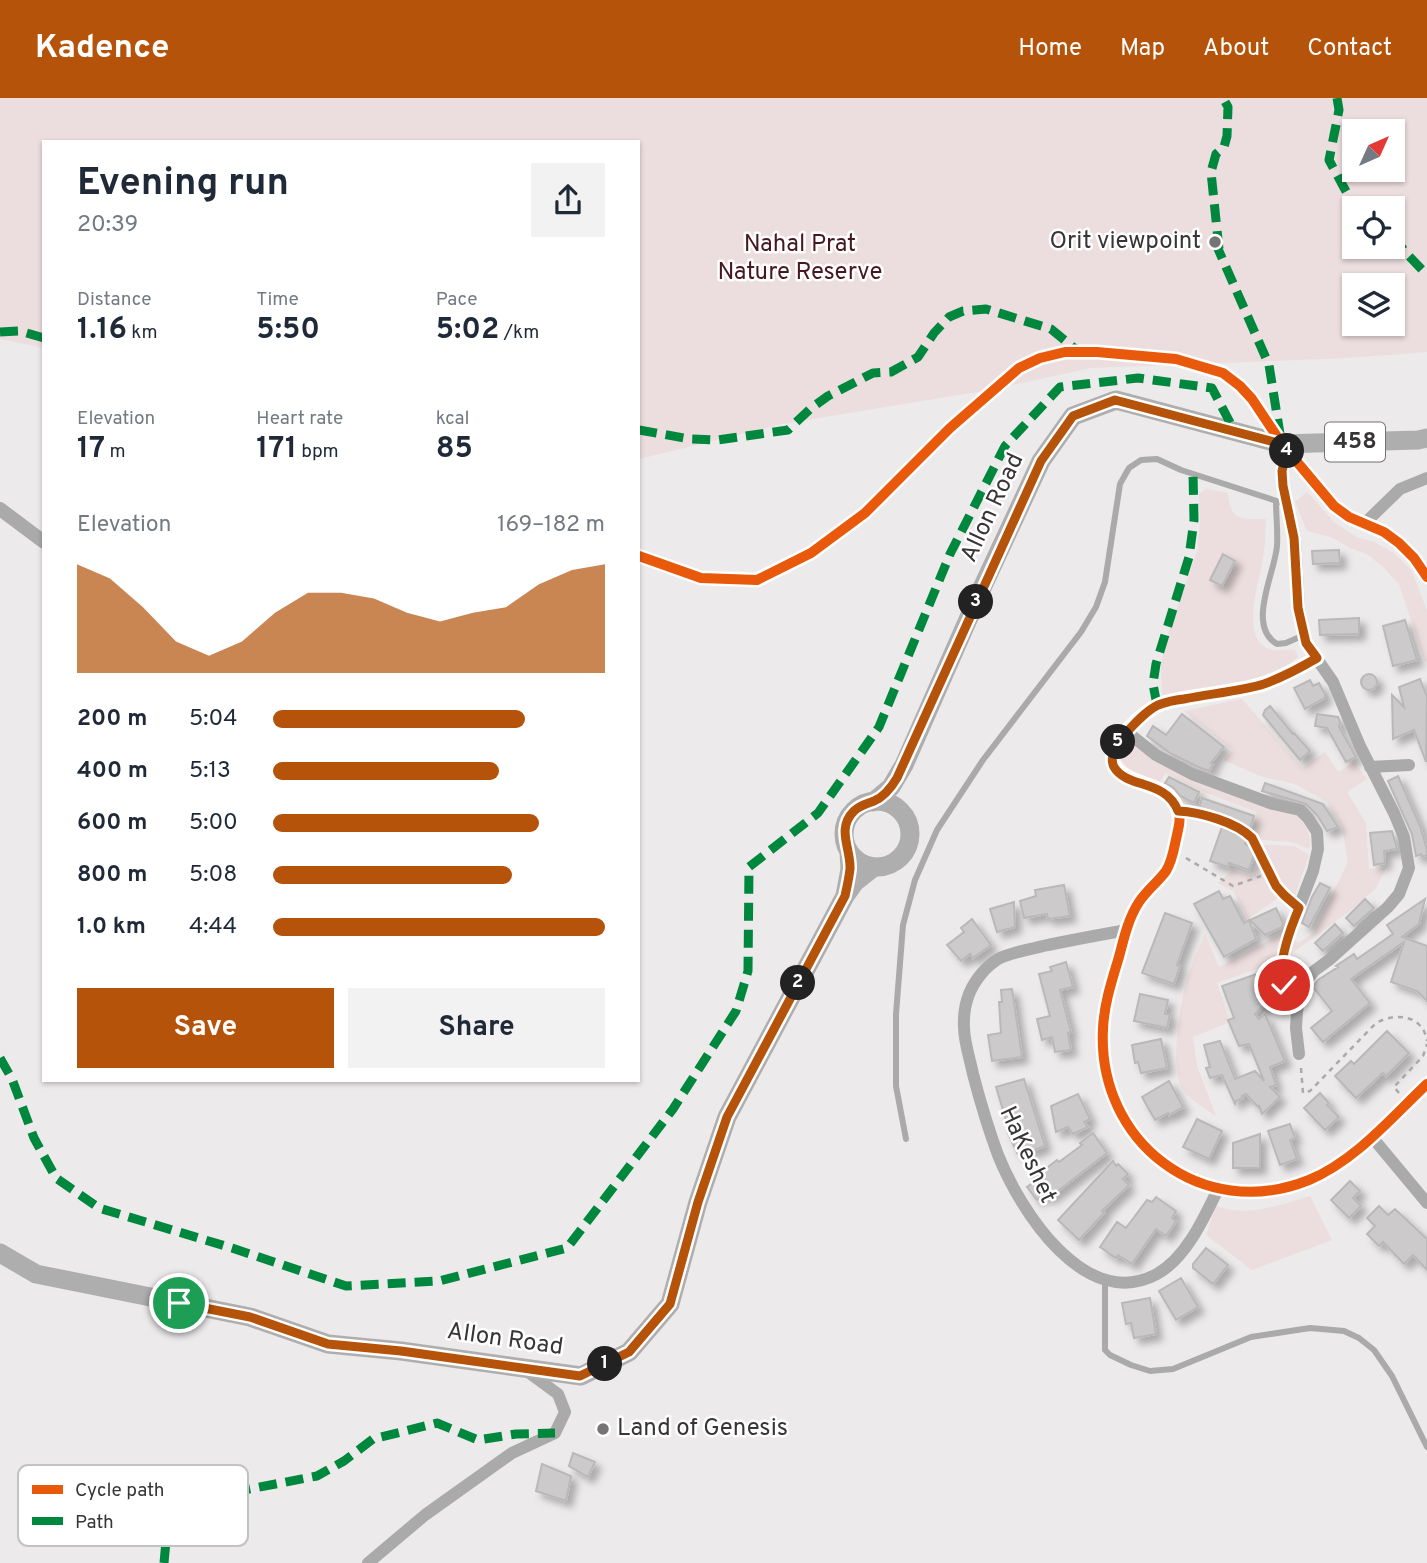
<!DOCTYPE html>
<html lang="en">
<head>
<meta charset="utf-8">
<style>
  :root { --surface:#fff; --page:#f2f2f3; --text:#1f2937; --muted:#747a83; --accent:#b45309 }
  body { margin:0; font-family:Overpass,sans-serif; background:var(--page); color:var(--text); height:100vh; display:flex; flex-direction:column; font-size:26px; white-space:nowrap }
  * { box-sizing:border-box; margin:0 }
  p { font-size:23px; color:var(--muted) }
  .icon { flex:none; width:38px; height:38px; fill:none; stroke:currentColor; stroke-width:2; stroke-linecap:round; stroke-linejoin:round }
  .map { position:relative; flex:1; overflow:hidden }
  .sheet { position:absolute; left:42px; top:42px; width:598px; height:942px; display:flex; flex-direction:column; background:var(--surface); border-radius:0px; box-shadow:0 2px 5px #0004 }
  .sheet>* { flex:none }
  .needle { width:46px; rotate:45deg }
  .controls { position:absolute; left:1342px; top:21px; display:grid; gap:14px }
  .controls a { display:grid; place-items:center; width:63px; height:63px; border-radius:0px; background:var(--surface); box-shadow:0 2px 5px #0004; font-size:35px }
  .pin { position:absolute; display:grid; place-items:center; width:60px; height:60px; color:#fff; margin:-30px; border:4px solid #fff; border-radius:50%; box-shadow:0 2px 7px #0007 }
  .km { position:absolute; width:35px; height:35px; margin:-18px; border-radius:50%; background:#222; color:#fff; font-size:19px; line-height:35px; text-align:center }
  .round { display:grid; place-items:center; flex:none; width:74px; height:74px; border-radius:0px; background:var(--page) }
  .headline { display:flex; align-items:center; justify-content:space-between; height:119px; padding:0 35px }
  h1 { font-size:38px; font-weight:700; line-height:52px }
  .figures { display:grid; grid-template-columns:repeat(3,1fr); gap:10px; height:119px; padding:7px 35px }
  .figures div { display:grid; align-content:center }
  .figures b { font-size:30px; font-weight:700 }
  .figures small { font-size:19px; font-weight:400 }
  .figures p { font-size:19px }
  .chart { height:196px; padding:14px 35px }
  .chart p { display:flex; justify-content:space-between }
  .chart svg { width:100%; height:126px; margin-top:7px; fill:var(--accent); opacity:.7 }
  .button { display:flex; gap:14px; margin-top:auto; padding:14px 35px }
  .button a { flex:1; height:80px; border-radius:0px; background:var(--accent); color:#fff; font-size:28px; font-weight:700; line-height:80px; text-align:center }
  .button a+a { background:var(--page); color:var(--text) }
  ul { padding:0 35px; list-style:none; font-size:23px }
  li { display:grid; grid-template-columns:112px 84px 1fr; align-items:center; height:52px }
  li i { height:18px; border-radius:9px; background:var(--accent) }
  header { display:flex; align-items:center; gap:42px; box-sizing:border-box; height:98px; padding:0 35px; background:var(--accent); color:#fff }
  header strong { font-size:33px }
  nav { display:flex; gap:38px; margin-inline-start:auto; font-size:24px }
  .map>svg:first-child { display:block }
</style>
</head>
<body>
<header>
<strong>Kadence</strong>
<nav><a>Home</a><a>Map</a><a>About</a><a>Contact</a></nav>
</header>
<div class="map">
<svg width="1427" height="1465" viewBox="0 0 1427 1465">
  <defs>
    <filter id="shadow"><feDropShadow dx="6" dy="6" stdDeviation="3.5" flood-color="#0004"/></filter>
  </defs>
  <rect width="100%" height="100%" fill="#eceaea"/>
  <path fill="#ecddde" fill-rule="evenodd" d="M0,0H1427V254L1348,260L1091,270L989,292L782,326L639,361V44H44V250L0,241ZM1354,33H1393V72H1354ZM1354,110H1393V149H1354ZM1354,187H1393V226H1354Z
    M1206,391L1228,395C1230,424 1241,421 1266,421C1265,431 1266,443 1264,453C1262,478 1241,529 1263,548C1272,555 1284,551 1295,552L1298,559C1269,585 1200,591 1162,597L1161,568L1165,544L1198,451L1200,422L1199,396Z
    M1307,394L1334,424L1356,439L1374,444L1394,455L1412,473L1427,513V563L1425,564L1399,486L1383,469L1367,456L1350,450L1331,439L1307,433L1295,404Z
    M1242,601L1302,670L1325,654L1338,674L1354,664L1367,681L1347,694L1366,725L1369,771L1386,770L1376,790L1351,812L1284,861L1217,885L1230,924L1193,939L1197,968L1216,1018C1206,1011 1188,1001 1182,990C1169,967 1181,897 1190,872C1194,860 1200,848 1205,836L1219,869L1281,836L1299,845L1314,834L1348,764L1342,728L1327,704L1295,686L1260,678L1224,662L1233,652L1184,613Z
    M1130,646L1168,669L1204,687L1297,717C1307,728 1311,736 1310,751L1292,744L1262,742L1252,732L1257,714L1204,694L1165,675L1160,686C1144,679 1127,674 1119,658L1121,651Z
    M1263,747L1294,748L1309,757L1295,797C1278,784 1271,766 1263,747Z
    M1258,766L1278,800L1248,821L1234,794L1218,785L1233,772L1254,778Z
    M1310,1098L1332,1142L1252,1172L1206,1137L1216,1108C1247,1120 1280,1107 1310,1098Z"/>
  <path fill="#cccacb" stroke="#bab8b8" stroke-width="2" filter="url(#shadow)" d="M1339,452L1340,465L1313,466L1312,453Z
    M1223,456L1235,463L1222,488L1210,482Z
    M1359,520V536L1320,537L1319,522Z
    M1405,522L1417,562L1393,568L1383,528Z
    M1361 584a8 8 0 1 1 16 0a8 8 0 1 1-16 0Z
    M1420,581L1427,599L1426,664L1414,632L1393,641L1392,597L1404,609L1399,589Z
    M1310,582L1313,588L1319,585L1325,596V600L1305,611L1294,590Z
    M1270,608L1293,636L1294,635L1310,653L1300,662L1263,617L1265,612Z
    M1182,616L1224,649L1211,665L1213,666L1209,673L1196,668L1170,655L1147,638L1153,628L1166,637Z
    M1317,616L1338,619L1340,624L1339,629L1356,659L1346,664L1327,630L1315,628Z
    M1398,678L1421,730L1422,729L1421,731L1427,752V757L1422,759L1421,756L1416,758L1412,736L1388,683Z
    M1169,679L1199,694L1194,705L1180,698L1174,690L1165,685Z
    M1265,685L1323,706L1338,729L1327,733L1317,717L1306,706L1262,693Z
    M1202,700L1254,718L1250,731L1229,719L1199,710Z
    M1222,729L1242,739L1246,742L1245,746L1249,748L1254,757L1249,772L1229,765L1228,769L1210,763Z
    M1392,733L1397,751L1384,753L1385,765L1374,767L1370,735Z
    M1320,785L1330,790L1309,829L1302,825L1312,799Z
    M1064,787L1070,818L1048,821L1047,816L1024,820L1020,803L1036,798L1035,792Z
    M1219,793L1223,801L1230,798L1244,825L1249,822L1256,841L1224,859L1194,806Z
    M1365,801L1374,810L1354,828L1346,820Z
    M1425,801L1419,826L1402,839L1427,848V903L1417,893L1391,884L1404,844L1351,881L1370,905L1323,944L1311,930L1332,913L1313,889L1318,882L1338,869L1336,868L1354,856L1357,861L1393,836L1387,827Z
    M1014,804L1015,829L997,834L990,811Z
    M1276,810L1283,825L1282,829L1265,837L1250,822Z
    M1165,815L1192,825L1177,867L1180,868L1174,886L1142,875Z
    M972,821L991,847L973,860L970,856L961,863L947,847L964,834L961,830Z
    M1335,826L1343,835L1323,853L1315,845Z
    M1066,864L1073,889L1060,892L1071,934L1068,935L1071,952L1055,954L1052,939L1042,942L1037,921L1050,918L1039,876L1052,873L1050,869Z
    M1268,872L1276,895L1255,916L1259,921L1265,916L1285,963L1270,969L1276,987L1270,989L1280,999L1262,1016L1259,1007V1010L1246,996L1242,998L1243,1000L1236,1003L1235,1006L1222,977L1210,980L1206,970L1210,969L1204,947L1220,943L1235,981L1255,973L1264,983L1249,946L1239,948L1228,922L1234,920L1222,888Z
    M1012,891L1022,959L992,963L988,937L1001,935L999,904H1002L1001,892Z
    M1140,896L1168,902L1165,916H1170L1167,930L1134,923Z
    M1387,933L1409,955L1386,978L1383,975L1356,1000L1335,978L1351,963L1354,966Z
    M1161,941L1167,970L1141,975L1138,964L1135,965L1132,947Z
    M1024,981L1045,1048L1030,1054L1028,1050L1017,1055L1007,1033L1009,1032L996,989Z
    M1169,983L1183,1009L1169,1017L1168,1015L1155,1022L1142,999Z
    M1320,995L1329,1005L1327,1007L1339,1019L1325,1032L1304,1010Z
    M1078,996L1090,1021L1084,1024L1088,1029L1073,1036L1068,1029L1056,1034L1051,1008Z
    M1197,1021L1222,1033L1209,1061L1183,1049Z
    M1290,1026L1295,1040L1290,1042L1297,1061L1280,1067L1268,1033Z
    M1093,1035L1107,1055L1049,1100L1045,1096L1037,1102L1027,1089L1034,1084L1032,1081L1057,1062L1059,1064L1082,1047L1080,1045Z
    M1260,1036V1070H1233V1045Z
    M1113,1063L1116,1068L1118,1066L1128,1076L1123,1081L1129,1087L1102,1113L1104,1115L1079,1142L1058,1122Z
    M1350,1083L1360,1093L1353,1100L1361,1108L1349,1120L1331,1102Z
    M1156,1099L1176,1113L1172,1120L1176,1123L1166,1138L1156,1131L1132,1166L1118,1157L1116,1160L1100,1149L1117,1124L1126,1130L1147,1102L1152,1104Z
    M1379,1108L1388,1117L1395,1111L1427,1141V1172L1413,1157L1404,1166L1383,1144L1379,1148L1367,1136L1375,1128L1367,1120Z
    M1206,1150L1228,1167L1213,1186L1193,1170V1166Z
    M1181,1180L1198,1209L1176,1222L1159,1193Z
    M1150,1200L1156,1236L1134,1240L1131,1225L1126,1226L1122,1205Z
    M573,1355L595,1364L588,1379L569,1368Z
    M542,1366L571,1378L566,1403L536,1393Z"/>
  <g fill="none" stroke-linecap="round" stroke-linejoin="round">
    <path stroke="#aba9a9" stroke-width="2.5" stroke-dasharray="5 5" stroke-linecap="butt" d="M1186,760L1233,788L1261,778
      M1286,849C1283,864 1277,879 1289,892
      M1301,970L1303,995L1310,993L1376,925C1396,914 1423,917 1427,943
      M1399,995L1394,989L1423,958L1427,946"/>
    <path stroke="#abaaaa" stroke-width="6" d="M1276,403C1276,418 1278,433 1277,448C1275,475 1246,528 1277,546L1286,545L1304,537
      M1178,713C1200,714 1236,724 1252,740L1276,788L1284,797L1299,810
      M906,1041L896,988V916L903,827L915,782L937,732L983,662L1081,534L1096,509L1105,484L1120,386L1129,370L1141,362L1157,361L1181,372L1286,406
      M1105,1182V1252L1110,1257L1131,1267L1150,1273L1173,1271L1251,1239L1310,1230L1344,1233L1359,1240L1374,1252L1392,1278L1427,1349"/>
    <path stroke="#abaaaa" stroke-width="12" d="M1287,353L1282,373L1283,388L1295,440L1299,510L1306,545L1333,584L1360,648L1394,715L1404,739L1409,770L1399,796L1388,809L1329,862L1314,873L1303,887L1297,913L1296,930L1299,956
      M1364,426L1400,391L1427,380
      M1317,560C1299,570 1280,581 1260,587C1236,593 1211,596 1187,600C1177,602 1166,603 1157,608C1144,614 1126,632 1118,644C1096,680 1145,682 1165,695C1173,700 1177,708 1179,717C1181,723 1178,731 1177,737C1174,749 1173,762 1166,773C1158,784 1147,792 1139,804C1128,821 1124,840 1119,859C1112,882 1104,906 1103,931C1097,1044 1202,1125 1309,1082C1355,1063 1391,1020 1427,986
      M1127,634L1156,657L1192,676L1273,706L1300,712L1308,720L1317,734L1318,751L1313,773L1289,835
      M1370,669L1409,667
      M1127,832C1099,837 1071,842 1043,848C1028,852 1012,854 998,861C992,865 986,870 982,875C969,890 963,909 964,929C964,944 970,961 973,976C980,1003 988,1030 998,1057C1020,1112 1085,1215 1157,1176C1186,1160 1204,1120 1218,1091
      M1372,1039L1427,1105
      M368,1465L425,1417L512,1355L555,1335L565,1314L558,1296L528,1274"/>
    <path stroke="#abaaaa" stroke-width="14" d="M0,411L44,444
      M639,458L701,480L757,482L811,455L865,415L950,330L1019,270L1040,260L1065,254H1097L1176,261L1223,275L1240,288L1252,301L1282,346L1334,408L1349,419L1384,434L1399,445L1414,460L1427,479"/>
    <path stroke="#afaeae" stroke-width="19" d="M844 736a33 33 0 1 1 66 0a33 33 0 1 1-66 0Z
      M873,704L891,689L904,667L981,492L1041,363L1073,318L1116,302L1282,346L1418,342L1427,340
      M849,754L850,771L845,798L855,784L874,769
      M0,1155L36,1176L250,1219L328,1246L401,1253L581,1278L629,1254L670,1206L698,1104L727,1019L845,798"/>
    <path stroke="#00873e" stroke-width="9" stroke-dasharray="18 9" stroke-linecap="butt" d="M1337,0L1339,12L1329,62L1355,110
      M1393,137L1405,154L1427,177
      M1215,144L1269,267L1280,336
      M1219,151L1211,74L1216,56L1224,49L1227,38L1228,9L1223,0
      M0,234L20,233L44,240
      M639,332L690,341L717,342L788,332L810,311L828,298L873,275L891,274L918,259L934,235L949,219L963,213L986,211L1051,231L1079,254
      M1157,607L1153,586L1156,566L1189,459L1194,422L1193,376
      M0,960L12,981L34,1040L56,1080L99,1110L232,1150L346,1188L439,1183L567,1150L673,1011L736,913L748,873L749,769L818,715L879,629L950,456L1005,348L1060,289L1138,280L1212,290L1235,334
      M164,1465L166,1443L175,1425L195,1410L229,1395L317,1378L344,1363L373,1341L437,1325L478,1342L516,1336L555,1335"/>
    <defs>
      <path id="cycleway" d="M639,458L701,480L757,482L811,455L865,415L950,330L1019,270L1040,260L1065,254H1097L1176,261L1223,275L1240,288L1252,301L1282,346L1334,408L1349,419L1384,434L1399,445L1414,460L1427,479
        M1317,560C1299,570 1280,581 1260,587C1236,593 1211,596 1187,600C1177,602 1166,603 1157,608C1144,614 1126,632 1118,644C1096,680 1145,682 1165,695C1173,700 1177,708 1179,717C1181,723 1178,731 1177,737C1174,749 1173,762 1166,773C1158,784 1147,792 1139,804C1128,821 1124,840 1119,859C1112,882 1104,906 1103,931C1097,1044 1202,1125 1309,1082C1355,1063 1391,1020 1427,986"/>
    </defs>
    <use href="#cycleway" stroke="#fff" stroke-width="15"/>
    <use href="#cycleway" stroke="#e8590c" stroke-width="10"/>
  </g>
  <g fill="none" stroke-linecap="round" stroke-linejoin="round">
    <defs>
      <path id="route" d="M179,1205L250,1219L328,1246L401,1253L580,1278L629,1254L670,1206L698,1104L727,1019L845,798C847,789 849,780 850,771C851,750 836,731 854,713C860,707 866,706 874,703C884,699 891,690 897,680L1041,363L1073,318L1115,302L1282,346L1287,353L1282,373L1283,388L1294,440L1298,510L1306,545L1317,560C1300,570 1283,579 1264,586C1242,593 1208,596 1184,601C1176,602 1166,604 1158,607C1144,614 1133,628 1122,639C1116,647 1109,659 1114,669C1127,691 1166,681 1178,713C1200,714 1236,724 1252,740L1276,788L1284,797L1299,810C1291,829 1276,868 1284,887"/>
    </defs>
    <use href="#route" stroke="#fff" stroke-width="14"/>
    <use href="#route" stroke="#b45309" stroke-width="9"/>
  </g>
  <g fill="#767474" stroke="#fff" stroke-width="2.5">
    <circle cx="1215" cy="144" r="7"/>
    <circle cx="603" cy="1331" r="7"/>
  </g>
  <g text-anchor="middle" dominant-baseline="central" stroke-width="5" stroke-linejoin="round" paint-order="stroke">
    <rect fill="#fff" stroke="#737272" stroke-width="2" x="1325" y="324.5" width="60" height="39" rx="5"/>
    <g font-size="23" font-weight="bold" fill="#373535">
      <text x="1355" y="344">458</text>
    </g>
    <g font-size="24" fill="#373535" stroke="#fff" text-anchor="end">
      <text x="1201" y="144">Orit viewpoint</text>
      <text x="617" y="1331" text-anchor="start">Land of Genesis</text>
    </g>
    <g font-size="24" fill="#471822" stroke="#fff">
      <text x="800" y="147">Nahal Prat<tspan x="800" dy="28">Nature Reserve</tspan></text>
    </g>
    <g font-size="24" fill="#373535" stroke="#fff">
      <text transform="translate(993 410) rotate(-65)">Allon Road</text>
      <text transform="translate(1027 1057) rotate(65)">HaKeshet</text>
      <text transform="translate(505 1242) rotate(8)">Allon Road</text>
    </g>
  </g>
  <rect x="18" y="1367" width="230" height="81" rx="10" fill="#fff" stroke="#c3c2c2" stroke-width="2"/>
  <rect x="32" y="1387" width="31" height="9" fill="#e8590c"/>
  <rect x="32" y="1419" width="31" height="8" fill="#00873e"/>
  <g font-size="19" fill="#373535">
    <text x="75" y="1398">Cycle path</text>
    <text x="75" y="1430">Path</text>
  </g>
</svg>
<div class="controls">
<a><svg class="needle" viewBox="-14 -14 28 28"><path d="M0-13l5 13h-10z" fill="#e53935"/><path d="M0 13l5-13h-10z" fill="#747a83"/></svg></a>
<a><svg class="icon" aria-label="locate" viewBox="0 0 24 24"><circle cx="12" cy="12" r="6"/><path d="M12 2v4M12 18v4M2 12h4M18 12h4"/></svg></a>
<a><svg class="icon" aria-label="layers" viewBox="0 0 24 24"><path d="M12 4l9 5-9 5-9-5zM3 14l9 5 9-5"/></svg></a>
</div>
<div class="pin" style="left:179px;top:1205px;background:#1e9e55"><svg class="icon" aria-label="arrive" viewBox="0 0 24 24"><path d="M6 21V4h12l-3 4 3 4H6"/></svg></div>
<div class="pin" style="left:1284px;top:887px;background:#d93025"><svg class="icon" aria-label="check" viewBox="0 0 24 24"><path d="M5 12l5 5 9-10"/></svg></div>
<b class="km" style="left:605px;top:1266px">1</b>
<b class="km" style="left:798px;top:885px">2</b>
<b class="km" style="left:976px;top:504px">3</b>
<b class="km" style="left:1287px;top:353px">4</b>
<b class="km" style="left:1118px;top:644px">5</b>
<section class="sheet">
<div class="headline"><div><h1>Evening run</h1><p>20:39</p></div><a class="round"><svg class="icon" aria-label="share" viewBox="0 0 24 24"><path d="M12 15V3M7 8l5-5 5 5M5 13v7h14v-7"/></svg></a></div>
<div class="figures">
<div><p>Distance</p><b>1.16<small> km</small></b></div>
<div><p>Time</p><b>5:50</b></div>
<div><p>Pace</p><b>5:02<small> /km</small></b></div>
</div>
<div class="figures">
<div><p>Elevation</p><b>17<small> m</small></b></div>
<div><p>Heart rate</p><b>171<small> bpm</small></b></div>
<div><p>kcal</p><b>85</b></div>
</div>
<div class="chart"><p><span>Elevation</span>169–182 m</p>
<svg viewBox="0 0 160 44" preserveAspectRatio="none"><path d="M0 44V6L10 11L20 21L30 33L40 38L50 33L60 23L70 16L80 16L90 18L100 23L110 26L120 23L130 21L140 13L150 8L160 6V44z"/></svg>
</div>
<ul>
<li><b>200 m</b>5:04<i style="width:76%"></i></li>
<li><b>400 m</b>5:13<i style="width:68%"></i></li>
<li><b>600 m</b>5:00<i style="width:80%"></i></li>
<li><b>800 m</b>5:08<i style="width:72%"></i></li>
<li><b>1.0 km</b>4:44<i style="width:100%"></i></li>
</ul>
<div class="button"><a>Save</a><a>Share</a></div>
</section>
</div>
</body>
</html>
